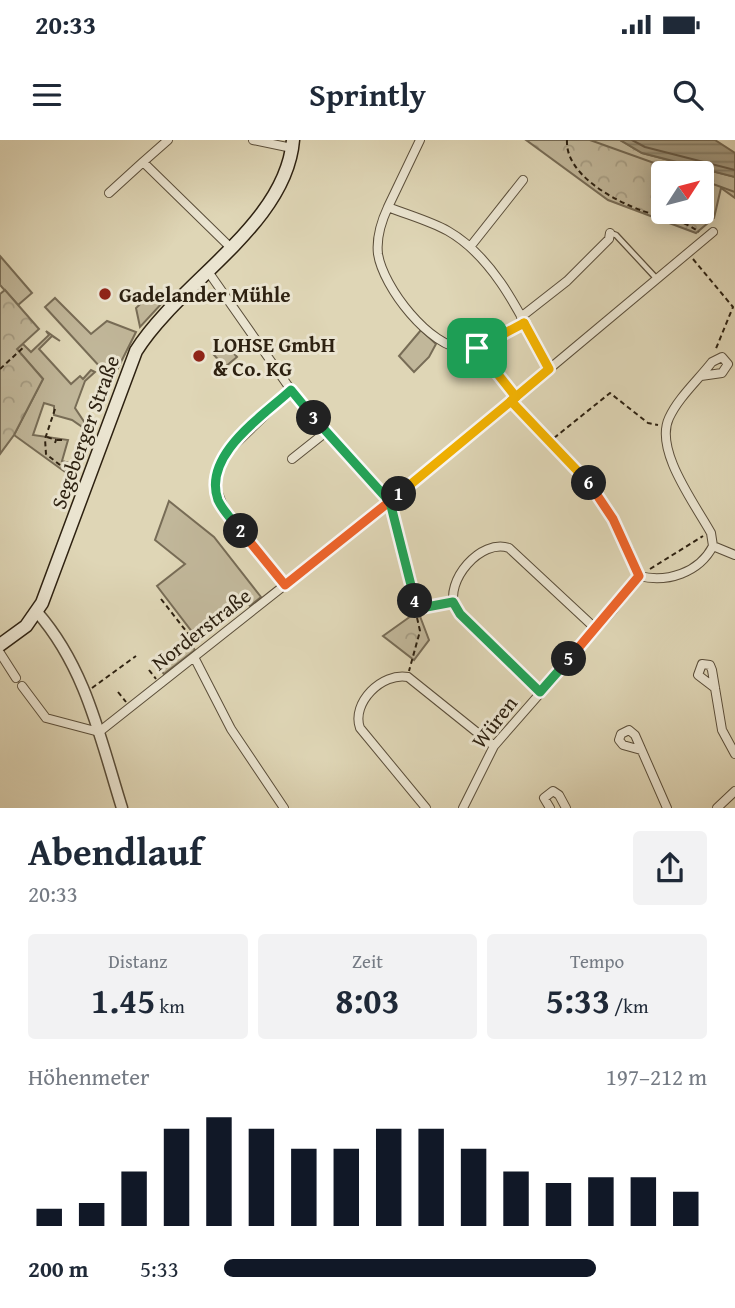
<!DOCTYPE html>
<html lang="de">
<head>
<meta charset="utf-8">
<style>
  :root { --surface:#fff; --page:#f2f2f3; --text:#1f2937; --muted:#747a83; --accent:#111827 }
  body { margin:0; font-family:"Gentium Book Plus",serif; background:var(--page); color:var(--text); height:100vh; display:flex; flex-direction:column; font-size:26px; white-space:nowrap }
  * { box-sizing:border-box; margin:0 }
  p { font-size:23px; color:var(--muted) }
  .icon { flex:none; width:38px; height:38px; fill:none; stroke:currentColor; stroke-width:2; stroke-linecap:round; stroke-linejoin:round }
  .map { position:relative; height:668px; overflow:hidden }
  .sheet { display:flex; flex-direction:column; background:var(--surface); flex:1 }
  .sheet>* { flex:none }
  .needle { width:46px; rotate:54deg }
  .fabs { position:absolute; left:651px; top:21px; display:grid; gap:14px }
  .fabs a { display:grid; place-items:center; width:63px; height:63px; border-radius:7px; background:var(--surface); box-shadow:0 4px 18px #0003; font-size:35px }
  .pin { position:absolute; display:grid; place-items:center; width:60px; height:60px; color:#fff; margin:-30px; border-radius:14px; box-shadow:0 4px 10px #0006 }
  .km { position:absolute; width:35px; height:35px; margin:-18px; border-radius:50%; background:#222; color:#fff; font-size:19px; line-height:35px; text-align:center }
  .round { display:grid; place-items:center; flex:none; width:74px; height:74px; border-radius:7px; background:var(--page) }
  .overview { display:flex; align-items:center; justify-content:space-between; height:119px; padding:0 28px }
  h1 { font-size:38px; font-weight:700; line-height:52px }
  .stats { display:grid; grid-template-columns:repeat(3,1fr); gap:10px; height:119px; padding:7px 28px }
  .stats div { display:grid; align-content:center; border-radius:7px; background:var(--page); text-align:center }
  .stats b { font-size:35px; font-weight:700 }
  .stats small { font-size:19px; font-weight:400 }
  .stats p { font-size:19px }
  .chart { height:196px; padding:14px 28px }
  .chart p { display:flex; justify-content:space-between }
  .chart svg { width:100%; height:126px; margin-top:7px; stroke:var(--accent); stroke-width:6 }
  ul { padding:0 28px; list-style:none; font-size:23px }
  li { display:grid; grid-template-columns:112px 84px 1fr; align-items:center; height:52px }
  li i { height:18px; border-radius:9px; background:var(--accent) }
  .status { display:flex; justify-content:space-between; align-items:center; height:49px; padding:0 35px; background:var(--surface); direction:ltr }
  .status svg { height:19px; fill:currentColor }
  header { display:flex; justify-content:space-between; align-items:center; height:91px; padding:0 28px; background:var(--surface); font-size:32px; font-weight:700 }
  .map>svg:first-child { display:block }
</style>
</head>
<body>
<div class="status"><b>20:33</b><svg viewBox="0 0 49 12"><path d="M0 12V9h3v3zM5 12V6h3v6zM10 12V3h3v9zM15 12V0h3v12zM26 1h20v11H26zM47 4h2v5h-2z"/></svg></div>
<header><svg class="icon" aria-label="menu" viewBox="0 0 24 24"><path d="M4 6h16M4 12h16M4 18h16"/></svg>Sprintly<svg class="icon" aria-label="search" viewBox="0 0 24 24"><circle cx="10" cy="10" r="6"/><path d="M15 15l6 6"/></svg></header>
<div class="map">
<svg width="735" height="668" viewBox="0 0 735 668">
  <defs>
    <pattern id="forest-crowns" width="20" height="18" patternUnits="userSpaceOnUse" patternTransform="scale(1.75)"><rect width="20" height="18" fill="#c1b79a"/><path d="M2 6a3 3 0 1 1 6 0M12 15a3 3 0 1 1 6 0" fill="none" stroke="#a69d84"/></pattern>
    <pattern id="water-rules" width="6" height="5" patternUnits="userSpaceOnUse" patternTransform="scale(1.75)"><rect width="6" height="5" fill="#a2987e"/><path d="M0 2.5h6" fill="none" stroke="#847c66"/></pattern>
  </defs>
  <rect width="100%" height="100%" fill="#dfd6b6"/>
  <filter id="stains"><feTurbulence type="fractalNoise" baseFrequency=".00286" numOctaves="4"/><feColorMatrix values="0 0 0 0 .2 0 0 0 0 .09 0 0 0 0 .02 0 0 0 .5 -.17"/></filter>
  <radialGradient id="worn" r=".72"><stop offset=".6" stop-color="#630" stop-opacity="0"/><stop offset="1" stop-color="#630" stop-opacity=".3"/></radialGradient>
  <path fill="#c1b79a" stroke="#776c56" stroke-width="2" d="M0,116L32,153L18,165L0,145Z
    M155,150L164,161L140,187L136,168Z
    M55,158L91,194L107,181L136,192L112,240L45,167Z
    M421,190L436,204L429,217L414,232L399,216Z
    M46,191L60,201L52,196L39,209L71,244L80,236L83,239L91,230L95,232L85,241L75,268L93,295L87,298L83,295L85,289L72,280L54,275V266L44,263L33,295L68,300L62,321L73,324L72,337L14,295L43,239L16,209L23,204L31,212L49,195Z
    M226,204L237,217L225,227L213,214Z
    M169,361L214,397L261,457L250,466L242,454L193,493L157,446L185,424L155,400Z
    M191,505L195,510L164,534L160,529Z"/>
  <path fill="url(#forest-crowns)" stroke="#776c56" stroke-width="2" fill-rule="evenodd" d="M526,0H620L642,13L735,37V58L721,48L714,78L696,93L608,60ZM663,33H702V72H663Z
    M5,150L39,189L17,209L43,239L14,295L0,314V154Z
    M418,471L429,500L414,520L383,496Z"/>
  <path fill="url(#water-rules)" stroke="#736852" stroke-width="2" d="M620,0H715L735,13V37L642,13Z"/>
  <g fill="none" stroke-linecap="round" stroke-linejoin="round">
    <path stroke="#685c48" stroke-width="2" d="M632,0L645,7L735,30"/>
    <path stroke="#736852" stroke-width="2" d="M590,0L682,33
      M702,40L735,52"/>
    <defs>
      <path id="service" d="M610,93L616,95L656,138"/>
      <path id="minor" d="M168,0L143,22L230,107
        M253,0L292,8
        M420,0L388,67C408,75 430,81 448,91C497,119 524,182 549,229
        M109,53L143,22
        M388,67C381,82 376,97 378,114C383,147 430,208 465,209C486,209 506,192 523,181
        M470,107L523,40
        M207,130L291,250L390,362
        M521,177L567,141L609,99L610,93
        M292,319L326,292
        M713,406L735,415
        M639,436C667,443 699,433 713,406L711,393C695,364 654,310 669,278C678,258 698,240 712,222L722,217L728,224L722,233L701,236
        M285,445L225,371L216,348L219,329L226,313L291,250
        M0,513L16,538
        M194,517L231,589L284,668
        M22,546L46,578L99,592L390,362L713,92
        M715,548L698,535L702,524L710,525L712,530L722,590L735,614
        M540,552L455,468C444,441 481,398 509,408L596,489
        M641,610L623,605L619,600L621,594L629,590L635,595L667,668
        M426,668L360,588C351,563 382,532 408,537L494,606
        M463,668L494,606L613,470L639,436L629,410L595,350L511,261
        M550,668L544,658L553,651L559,655L566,668
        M717,668L735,651"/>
      <path id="tertiary" d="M37,472C86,528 100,598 122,668"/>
      <path id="secondary" d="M0,505L26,486L42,463L136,211C180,141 286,85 293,0"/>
    </defs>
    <use href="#service" stroke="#5a4e3a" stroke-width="7"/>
    <use href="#minor" stroke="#5a4e3a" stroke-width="10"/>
    <use href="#tertiary" stroke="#5a4e3a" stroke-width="13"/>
    <use href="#secondary" stroke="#2d2111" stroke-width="15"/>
    <path stroke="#2d2111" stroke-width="2" stroke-dasharray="5 3.5" stroke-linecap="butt" d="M567,0C565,35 615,61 643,71C664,78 682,79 699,92
      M693,119L733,167L715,211
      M482,214L511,250
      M0,229L25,206
      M55,269L45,299L46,314L74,336
      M47,297L56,300L55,303
      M554,298L610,253L648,283L658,285
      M57,300H65
      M393,370L420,491L409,531
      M650,429L703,396
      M161,459L197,505
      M417,469L446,463
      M149,530L156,539
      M92,548L136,516
      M118,552L126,562"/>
    <use href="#service" stroke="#eae4d0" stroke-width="4.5"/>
    <use href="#minor" stroke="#eae4d0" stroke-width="8"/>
    <use href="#tertiary" stroke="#eae4d0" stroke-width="10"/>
    <use href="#secondary" stroke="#eae4d0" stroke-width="12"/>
  </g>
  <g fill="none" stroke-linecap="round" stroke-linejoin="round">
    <defs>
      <path id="split-1" d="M399,354L516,257L477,208"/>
      <path id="split-2" d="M241,391L285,445L399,354"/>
      <path id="split-3" d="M241,391C233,381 223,371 218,360C202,315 263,276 291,250L314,278"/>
      <path id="split-4" d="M314,278L390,362L415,461"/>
      <path id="split-5" d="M415,461L416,469L453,462L460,474L540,552L569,519"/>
      <path id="split-6" d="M569,519L639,436L613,379L589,343"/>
      <path id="split-7" d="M524,183L549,229L511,261L589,343"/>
      <path id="split-8" d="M477,208L524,183"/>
    </defs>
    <use href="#split-1" stroke="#fff" stroke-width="14"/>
    <use href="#split-2" stroke="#fff" stroke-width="14"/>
    <use href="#split-3" stroke="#fff" stroke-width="14"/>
    <use href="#split-4" stroke="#fff" stroke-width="14"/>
    <use href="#split-5" stroke="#fff" stroke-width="14"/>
    <use href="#split-6" stroke="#fff" stroke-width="14"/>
    <use href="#split-7" stroke="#fff" stroke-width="14"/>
    <use href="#split-8" stroke="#fff" stroke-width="14"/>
    <use href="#split-1" stroke="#f5b400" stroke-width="9"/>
    <use href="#split-2" stroke="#f0652b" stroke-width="9"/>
    <use href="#split-3" stroke="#22a559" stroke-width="9"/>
    <use href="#split-4" stroke="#22a559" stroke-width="9"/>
    <use href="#split-5" stroke="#22a559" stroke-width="9"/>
    <use href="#split-6" stroke="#f0652b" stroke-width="9"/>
    <use href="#split-7" stroke="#f5b400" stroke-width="9"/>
    <use href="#split-8" stroke="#f5b400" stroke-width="9"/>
  </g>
  <g fill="#8f2418" stroke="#eae4d0" stroke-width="2.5">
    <circle cx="105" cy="154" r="7"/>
    <circle cx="199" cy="216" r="7"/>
  </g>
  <g text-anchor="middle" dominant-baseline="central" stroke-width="6" stroke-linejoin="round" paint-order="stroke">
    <g font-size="21" font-weight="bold" fill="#2d2111" stroke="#eae4d0" text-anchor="start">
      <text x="119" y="154">Gadelander Mühle</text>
      <text x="213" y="204">LOHSE GmbH<tspan x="213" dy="24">&amp; Co. KG</tspan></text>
    </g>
    <g font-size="21" fill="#2d2111" stroke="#eae4d0">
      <text transform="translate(85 292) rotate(-70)">Segeberger Straße</text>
      <text transform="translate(201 489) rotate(-38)">Norderstraße</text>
      <text transform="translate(494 582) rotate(-52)">Würen</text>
    </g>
  </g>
  <rect width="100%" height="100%" filter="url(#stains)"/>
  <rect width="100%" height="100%" fill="url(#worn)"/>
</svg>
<div class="fabs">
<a><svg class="needle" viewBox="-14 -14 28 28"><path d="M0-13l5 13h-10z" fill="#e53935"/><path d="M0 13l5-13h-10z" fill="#747a83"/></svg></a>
</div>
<div class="pin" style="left:477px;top:208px;background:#1e9e55"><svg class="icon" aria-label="arrive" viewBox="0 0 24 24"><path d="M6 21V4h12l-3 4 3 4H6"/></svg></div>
<b class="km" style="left:399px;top:354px">1</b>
<b class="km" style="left:241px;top:391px">2</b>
<b class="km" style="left:314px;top:278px">3</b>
<b class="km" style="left:415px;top:461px">4</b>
<b class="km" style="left:569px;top:519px">5</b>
<b class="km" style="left:589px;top:343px">6</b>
</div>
<section class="sheet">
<div class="overview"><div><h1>Abendlauf</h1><p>20:33</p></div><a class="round"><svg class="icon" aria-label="share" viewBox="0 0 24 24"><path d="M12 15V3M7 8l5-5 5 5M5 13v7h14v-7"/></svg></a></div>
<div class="stats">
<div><p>Distanz</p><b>1.45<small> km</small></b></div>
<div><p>Zeit</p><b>8:03</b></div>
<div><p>Tempo</p><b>5:33<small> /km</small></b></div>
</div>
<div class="chart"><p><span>Höhenmeter</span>197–212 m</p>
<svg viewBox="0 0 160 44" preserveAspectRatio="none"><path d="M5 44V38M15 44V36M25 44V25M35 44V10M45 44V6M55 44V10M65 44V17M75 44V17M85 44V10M95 44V10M105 44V17M115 44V25M125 44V29M135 44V27M145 44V27M155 44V32"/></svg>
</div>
<ul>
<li><b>200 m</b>5:33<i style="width:77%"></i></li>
</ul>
</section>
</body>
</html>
